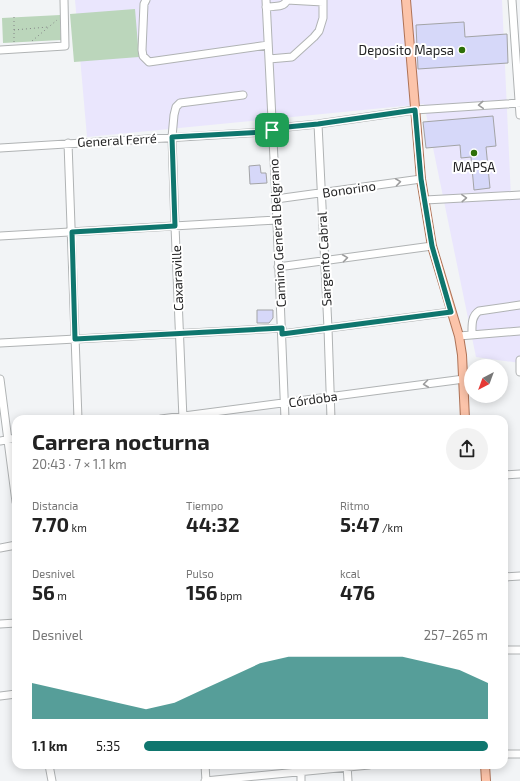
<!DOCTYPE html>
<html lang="es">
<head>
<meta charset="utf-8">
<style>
  :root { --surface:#fff; --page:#f2f2f2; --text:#222; --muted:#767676; --accent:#0f766e }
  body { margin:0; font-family:"Exo 2",sans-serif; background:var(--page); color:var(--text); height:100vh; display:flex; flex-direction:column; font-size:15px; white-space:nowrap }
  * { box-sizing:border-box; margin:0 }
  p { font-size:13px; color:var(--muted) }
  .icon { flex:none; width:22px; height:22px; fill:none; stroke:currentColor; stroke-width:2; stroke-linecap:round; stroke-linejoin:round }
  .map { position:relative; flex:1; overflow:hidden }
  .details { position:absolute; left:12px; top:415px; width:496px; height:354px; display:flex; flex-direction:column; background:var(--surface); border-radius:12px; box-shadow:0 2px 10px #0003 }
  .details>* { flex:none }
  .needle { width:26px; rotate:221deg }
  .fabs { position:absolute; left:464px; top:359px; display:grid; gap:8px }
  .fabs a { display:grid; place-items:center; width:44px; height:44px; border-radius:50%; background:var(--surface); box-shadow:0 2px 10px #0003; font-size:20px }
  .pin { position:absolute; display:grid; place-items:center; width:34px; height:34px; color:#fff; margin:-17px; border-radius:8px; box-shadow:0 2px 6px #0006 }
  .round { display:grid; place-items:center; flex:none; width:42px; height:42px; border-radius:21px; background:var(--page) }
  .overview { display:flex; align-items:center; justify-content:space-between; height:68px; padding:0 20px }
  h1 { font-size:22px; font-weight:700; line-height:30px }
  .figures { display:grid; grid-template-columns:repeat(3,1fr); gap:6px; height:68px; padding:4px 20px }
  .figures div { display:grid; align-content:center }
  .figures b { font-size:20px; font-weight:700 }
  .figures small { font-size:11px; font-weight:400 }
  .figures p { font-size:11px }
  .chart { height:112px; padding:8px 20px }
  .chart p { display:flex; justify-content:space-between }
  .chart svg { width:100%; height:72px; margin-top:4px; fill:var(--accent); opacity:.7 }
  ul { padding:0 20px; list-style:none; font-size:13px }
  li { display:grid; grid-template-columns:64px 48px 1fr; align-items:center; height:30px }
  li i { height:10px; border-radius:5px; background:var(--accent) }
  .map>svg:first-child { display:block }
</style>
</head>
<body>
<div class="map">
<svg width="520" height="781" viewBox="0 0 520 781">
  <rect width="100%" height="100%" fill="#f2f4f6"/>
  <path fill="#eae6fd" d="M75,0H502L511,198L520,197V363L476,357L424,104L87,137Z"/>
  <path fill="#bbd6bb" d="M135,9L139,57L74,62L70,14Z
    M60,15L61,40L3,43L2,18Z"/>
  <path fill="#d6d8f9" stroke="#a3a4a6" d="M464,22L465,37L507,34L508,63L418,69L416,25Z
    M493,116L496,146L486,147L490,188L474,190L471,157L461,158L460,145L426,148L423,122Z
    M260,165L261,173H266L267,183L250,184L249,166Z
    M257,310H273V318L269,323H257Z"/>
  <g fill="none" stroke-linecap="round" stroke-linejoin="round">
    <defs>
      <path id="minor" d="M146,0L144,4L142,50L143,56L149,62L268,45
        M266,0L276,199L285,419
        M287,0L323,2
        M512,0L520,115
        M266,7C274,6 284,8 287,0
        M0,50L65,46L64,0
        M269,59L292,57L314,37L319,31L323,18V0
        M318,124L328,328L331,419
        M68,143L78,419
        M0,148L264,132L287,127L318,124L415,110L520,103
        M276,199L421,179
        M425,200L520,195
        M0,236L277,220
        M278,267L432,246
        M282,334L451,312
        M472,335C472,326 471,316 479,311L520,305
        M459,336L520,331
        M0,343L282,328
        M520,360V372
        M0,379L16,502
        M161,419L464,379
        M183,419L175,226L172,137L174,115L176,107L180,103L243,95
        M0,441L16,438
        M504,475L520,474
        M0,548L16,545
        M504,577L520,576
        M0,624L16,623
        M504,650H520
        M0,696L16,694
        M504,754H520
        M49,765L52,781
        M205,765L206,781
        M301,765V781
        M347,765L348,781
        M205,781L369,765"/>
      <path id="major" d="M406,0L421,179L432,246L459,336L462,355L465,419
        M485,765L486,781"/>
    </defs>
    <use href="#minor" stroke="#b0b3b4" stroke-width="9"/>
    <use href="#major" stroke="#af7357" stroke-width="10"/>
    <path stroke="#838486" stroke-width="1" stroke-dasharray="1 3" stroke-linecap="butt" d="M14,17V43
      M14,30L48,27
      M32,41L57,20"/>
    <use href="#minor" stroke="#fff" stroke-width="7"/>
    <use href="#major" stroke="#fcc4aa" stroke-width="8"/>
  </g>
  <defs><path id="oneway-chevron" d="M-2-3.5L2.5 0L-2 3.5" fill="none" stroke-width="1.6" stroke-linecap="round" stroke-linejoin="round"/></defs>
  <g stroke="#9c9c9d">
    <use href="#oneway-chevron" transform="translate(481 105) rotate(176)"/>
    <use href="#oneway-chevron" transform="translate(398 182) rotate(-8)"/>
    <use href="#oneway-chevron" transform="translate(464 198) rotate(-3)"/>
    <use href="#oneway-chevron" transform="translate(345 258) rotate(-8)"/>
    <use href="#oneway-chevron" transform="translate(426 384) rotate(173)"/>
  </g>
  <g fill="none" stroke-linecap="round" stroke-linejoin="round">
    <defs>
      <path id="route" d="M415,110L421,179L432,246L451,312L282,334V328L75,339L72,232L175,226L172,137L264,132L287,127L318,124Z"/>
    </defs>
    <use href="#route" stroke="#fff" stroke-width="8"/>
    <use href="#route" stroke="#0f766e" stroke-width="5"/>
  </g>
  <g fill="#2d6f07" stroke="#fff" stroke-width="1.5">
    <circle cx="462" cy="50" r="4"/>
    <circle cx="474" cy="153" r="4"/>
  </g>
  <g text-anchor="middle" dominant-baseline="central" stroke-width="4" stroke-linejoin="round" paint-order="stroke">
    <g font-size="13" fill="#242425" stroke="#fff" text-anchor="end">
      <text x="454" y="50">Deposito Mapsa</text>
      <text x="474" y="167" text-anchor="middle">MAPSA</text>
    </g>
    <g font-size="13" fill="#242425" stroke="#fff">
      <text transform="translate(117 140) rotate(-3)">General Ferré</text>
      <text transform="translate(349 189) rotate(-8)">Bonorino</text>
      <text transform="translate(277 233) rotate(-93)">Camino General Belgrano</text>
      <text transform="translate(324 259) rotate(-93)">Sargento Cabral</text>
      <text transform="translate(177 278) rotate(-92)">Caxaraville</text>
      <text transform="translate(313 399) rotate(-8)">Córdoba</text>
    </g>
  </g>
</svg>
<div class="fabs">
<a><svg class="needle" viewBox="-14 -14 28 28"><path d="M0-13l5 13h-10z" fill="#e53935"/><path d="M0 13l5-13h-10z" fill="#767676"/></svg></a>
</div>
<div class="pin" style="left:272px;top:130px;background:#1e9e55"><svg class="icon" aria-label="arrive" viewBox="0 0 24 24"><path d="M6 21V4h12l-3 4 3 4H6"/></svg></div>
<section class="details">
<div class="overview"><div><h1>Carrera nocturna</h1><p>20:43 · 7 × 1.1 km</p></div><a class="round"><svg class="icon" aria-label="share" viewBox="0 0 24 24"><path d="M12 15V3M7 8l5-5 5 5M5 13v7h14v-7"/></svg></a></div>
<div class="figures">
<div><p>Distancia</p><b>7.70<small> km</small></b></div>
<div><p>Tiempo</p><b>44:32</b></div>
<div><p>Ritmo</p><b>5:47<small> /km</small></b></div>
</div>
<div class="figures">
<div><p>Desnivel</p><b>56<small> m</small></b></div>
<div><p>Pulso</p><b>156<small> bpm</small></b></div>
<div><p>kcal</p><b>476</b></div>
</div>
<div class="chart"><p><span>Desnivel</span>257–265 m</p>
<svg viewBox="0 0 160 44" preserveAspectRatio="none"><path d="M0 44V22L10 26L20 30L30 34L40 38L50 34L60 26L70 18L80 10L90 6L100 6L110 6L120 6L130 6L140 10L150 14L160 22V44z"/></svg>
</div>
<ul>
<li><b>1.1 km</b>5:35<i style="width:100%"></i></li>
</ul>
</section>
</div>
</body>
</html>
